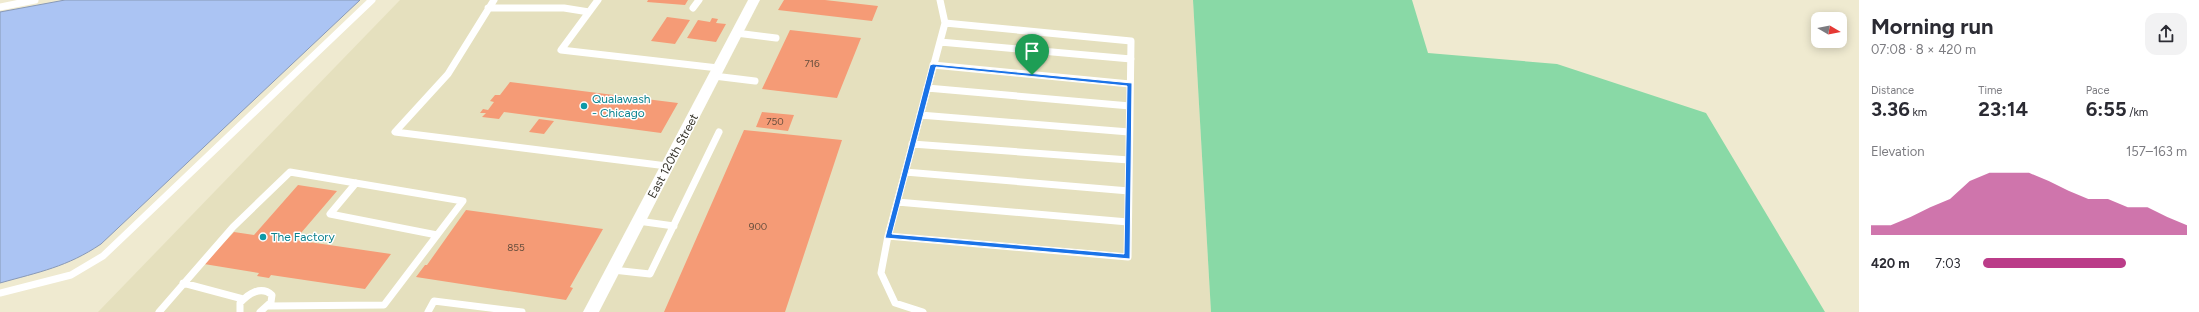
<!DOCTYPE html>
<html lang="en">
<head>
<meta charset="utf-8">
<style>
  :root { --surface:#fff; --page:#f2f2f3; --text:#2b2b33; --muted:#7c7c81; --accent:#bb3c89 }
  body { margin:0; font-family:Figtree,sans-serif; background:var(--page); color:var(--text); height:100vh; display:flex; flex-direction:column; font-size:15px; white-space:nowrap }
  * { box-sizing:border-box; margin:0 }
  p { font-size:13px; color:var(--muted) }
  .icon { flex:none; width:22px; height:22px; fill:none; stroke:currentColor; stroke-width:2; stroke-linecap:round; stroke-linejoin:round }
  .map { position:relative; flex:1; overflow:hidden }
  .panel { display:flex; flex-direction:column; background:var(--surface); width:340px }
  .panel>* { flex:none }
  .needle { width:26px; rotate:100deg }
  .buttons { position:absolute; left:1811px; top:12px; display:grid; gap:8px }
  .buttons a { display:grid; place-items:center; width:36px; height:36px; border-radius:8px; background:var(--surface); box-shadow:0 2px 10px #0003; font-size:20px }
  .pin { position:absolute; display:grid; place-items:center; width:34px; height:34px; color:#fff; margin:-41px -17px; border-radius:50% 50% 50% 0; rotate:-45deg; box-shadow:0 0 4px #0007 }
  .pin .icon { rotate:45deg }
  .round { display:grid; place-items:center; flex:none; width:42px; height:42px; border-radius:12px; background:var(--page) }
  .overview { display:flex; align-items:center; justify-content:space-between; height:68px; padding:0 12px }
  h1 { font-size:22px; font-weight:700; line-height:30px }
  .stats { display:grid; grid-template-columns:repeat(3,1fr); gap:6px; height:68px; padding:4px 12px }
  .stats div { display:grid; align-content:center }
  .stats b { font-size:20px; font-weight:700 }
  .stats small { font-size:11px; font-weight:400 }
  .stats p { font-size:11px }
  .chart { height:112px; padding:8px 12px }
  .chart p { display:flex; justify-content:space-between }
  .chart svg { width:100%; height:72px; margin-top:4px; fill:var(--accent); opacity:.7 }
  ul { padding:0 12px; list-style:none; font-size:13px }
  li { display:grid; grid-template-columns:64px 48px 1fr; align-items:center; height:30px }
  li i { height:10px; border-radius:5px; background:var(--accent) }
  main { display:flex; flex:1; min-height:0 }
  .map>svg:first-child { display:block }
</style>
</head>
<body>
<main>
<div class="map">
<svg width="1859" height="312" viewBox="0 0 1859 312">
  <rect width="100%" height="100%" fill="#efead0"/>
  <path fill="#e5e0be" d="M400,0H1193L1211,312H98Z"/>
  <path fill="#89d9a6" d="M1193,0H1412L1428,53L1557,64L1706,113L1825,312H1211Z"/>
  <path fill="#abc4f3" stroke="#8899b7" d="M65,0H360L101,244C67,267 39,272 0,283V12Z"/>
  <path fill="#f59b76" d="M648,0H688L685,5L647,2Z
    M784,0H825L878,6L872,21L778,10Z
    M667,17L690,20L675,44L651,41Z
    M712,18L718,19L716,23L726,24L716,42L687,38L698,20L710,22Z
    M790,30L861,38L837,98L762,89Z
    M510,82L678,103L661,133L504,112L499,119L482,117L486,113H480L483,109L488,110L494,102L490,101L495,95H500Z
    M762,112L794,115L788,131L756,127Z
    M539,119L554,121L544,134L529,132Z
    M744,130L842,140L785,312H664Z
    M298,185L337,191L295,240L391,254L365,289L271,275L269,278L257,276L259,273L204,264L234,232L254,235Z
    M466,210L603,229L570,287L573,288L566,300L416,277L425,265H427Z"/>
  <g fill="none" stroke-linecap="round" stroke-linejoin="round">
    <path stroke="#fff" stroke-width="7" d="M494,0L448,74L395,132L667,166
      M598,0L561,50L718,68
      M0,7L35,0
      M488,8H564L589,12
      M693,8L699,0
      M736,33L776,38
      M940,42L1131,59
      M933,65L1130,84
      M714,76L755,81
      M927,88L1130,106
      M920,115L1129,132
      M912,144L1129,160
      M905,172L1129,191
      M356,183L330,214L437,235
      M897,202L1128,222
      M638,221L674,226
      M888,236L1128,257L1131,41L945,23
      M613,270L650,274L719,132
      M183,283L243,299
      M0,293L71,275L103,256L372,0
      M159,312L233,227L290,172L463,201L384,305L268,306
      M240,312V303C248,294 261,285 272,295L271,302L260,312
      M428,312L434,301L522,312
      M923,312L895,303L881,273L888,236L945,23L940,0"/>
    <path fill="#fff" fill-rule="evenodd" d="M748,0H760L599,312H583Z"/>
  </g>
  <path fill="#1a73e8" stroke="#fff" fill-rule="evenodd" d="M933,64L1132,83L1130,259L885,238L930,65ZM936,67L1127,86L1124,254L892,234Z"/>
  <g fill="#0f9aa8" stroke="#fff" stroke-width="1.5">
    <circle cx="584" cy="106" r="4"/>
    <circle cx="263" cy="237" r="4"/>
  </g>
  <g text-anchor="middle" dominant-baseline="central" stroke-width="3" stroke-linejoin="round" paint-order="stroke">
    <g font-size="10" fill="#664e3d">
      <text x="812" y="63">716</text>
      <text x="775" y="121">750</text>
      <text x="758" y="226">900</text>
      <text x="516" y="247">855</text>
    </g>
    <g font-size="12" fill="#0d838f" stroke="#fff" text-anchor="start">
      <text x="592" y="99">Qualawash<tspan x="592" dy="14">- Chicago</tspan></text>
      <text x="271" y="237">The Factory</text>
    </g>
    <g font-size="12" fill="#36342a" stroke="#fff">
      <text transform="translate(673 156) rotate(-62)">East 120th Street</text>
    </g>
  </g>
</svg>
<div class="buttons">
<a><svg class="needle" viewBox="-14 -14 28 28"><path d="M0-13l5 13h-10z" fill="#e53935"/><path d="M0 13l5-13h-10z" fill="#7c7c81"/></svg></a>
</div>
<div class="pin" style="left:1032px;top:75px;background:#1e9e55"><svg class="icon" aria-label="arrive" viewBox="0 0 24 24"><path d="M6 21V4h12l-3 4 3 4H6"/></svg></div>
</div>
<section class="panel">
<div class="overview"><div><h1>Morning run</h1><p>07:08 · 8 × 420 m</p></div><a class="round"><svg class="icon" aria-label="share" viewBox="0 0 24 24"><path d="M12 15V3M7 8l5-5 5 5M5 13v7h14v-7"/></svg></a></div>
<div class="stats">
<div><p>Distance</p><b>3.36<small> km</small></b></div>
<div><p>Time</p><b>23:14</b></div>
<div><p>Pace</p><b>6:55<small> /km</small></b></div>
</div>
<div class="chart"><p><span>Elevation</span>157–163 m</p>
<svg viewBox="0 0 160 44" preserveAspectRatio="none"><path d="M0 44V38L10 38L20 33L30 27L40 22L50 11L60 6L70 6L80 6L90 11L100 17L110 22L120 22L130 27L140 27L150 33L160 38V44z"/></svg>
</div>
<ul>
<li><b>420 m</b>7:03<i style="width:70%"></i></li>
</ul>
</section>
</main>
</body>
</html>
